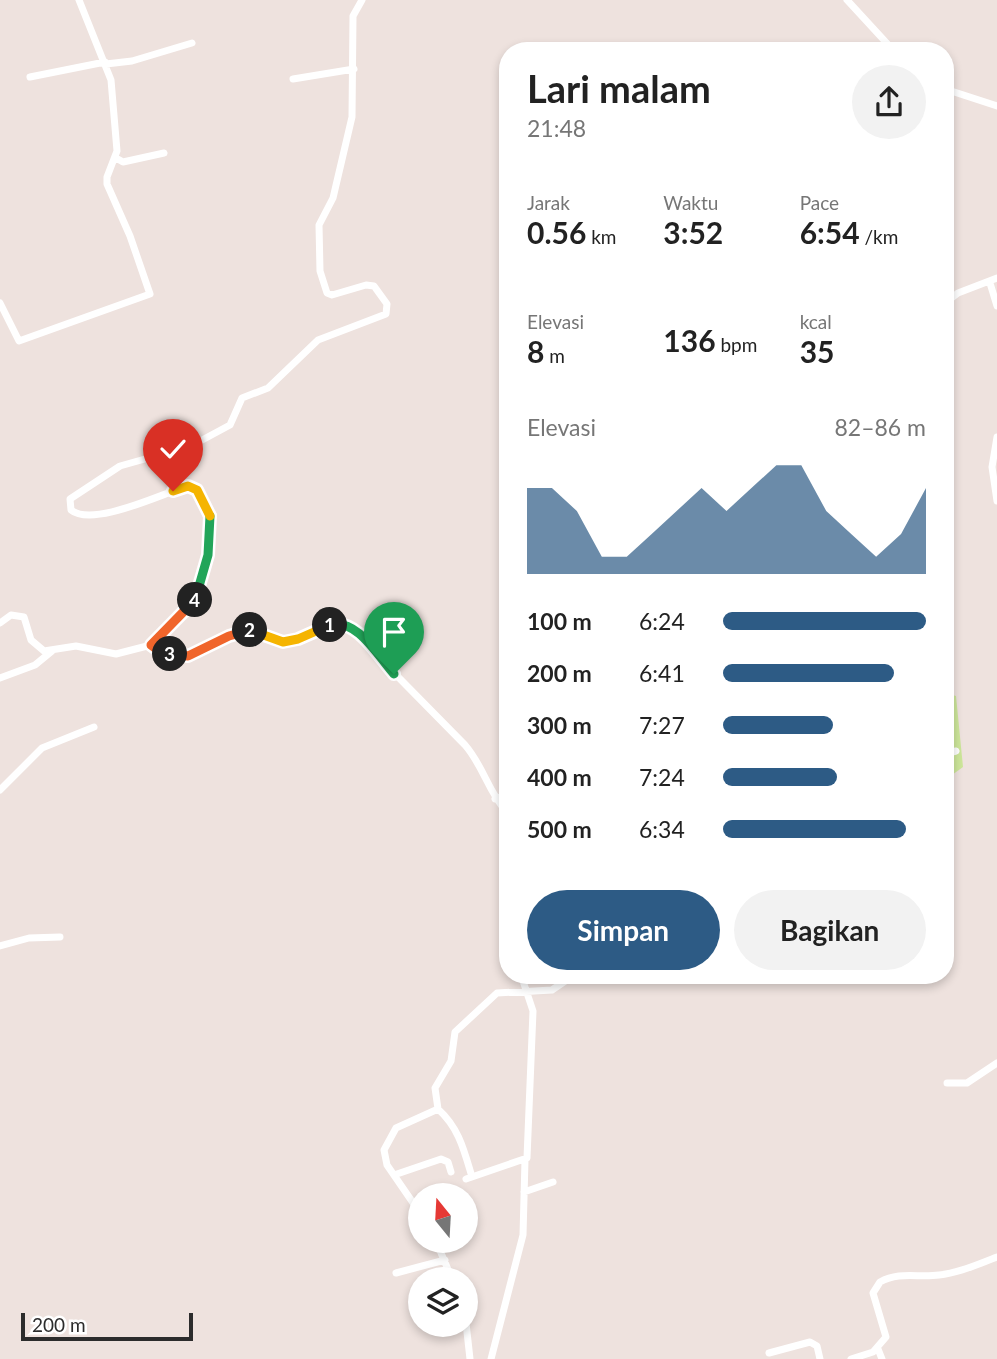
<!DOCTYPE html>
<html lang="id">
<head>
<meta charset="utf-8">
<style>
  :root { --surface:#fff; --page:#f2f2f2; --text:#222; --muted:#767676; --accent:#2d5b85 }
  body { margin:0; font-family:Lato,sans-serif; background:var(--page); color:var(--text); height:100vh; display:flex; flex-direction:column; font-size:26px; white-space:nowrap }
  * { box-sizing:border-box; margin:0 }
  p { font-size:23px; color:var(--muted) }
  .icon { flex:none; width:38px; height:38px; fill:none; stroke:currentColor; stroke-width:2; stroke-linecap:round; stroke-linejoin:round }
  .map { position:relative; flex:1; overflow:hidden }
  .side { position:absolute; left:499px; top:42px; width:455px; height:942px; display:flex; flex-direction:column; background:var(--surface); border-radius:28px; box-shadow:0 4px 10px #0003 }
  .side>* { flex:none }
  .needle { width:46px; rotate:342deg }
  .controls { position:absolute; left:408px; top:1183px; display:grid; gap:14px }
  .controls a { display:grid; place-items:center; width:70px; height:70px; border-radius:50%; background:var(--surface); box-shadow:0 4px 10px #0003; font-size:35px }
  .scale { position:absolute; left:21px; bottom:18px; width:172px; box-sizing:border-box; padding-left:7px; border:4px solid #2c2c2c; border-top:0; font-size:19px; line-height:24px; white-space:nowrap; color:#2c2c2c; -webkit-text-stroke:5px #fff; paint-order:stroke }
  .pin { position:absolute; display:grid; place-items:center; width:60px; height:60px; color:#fff; margin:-72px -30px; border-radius:50% 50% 50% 0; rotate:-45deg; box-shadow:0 0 7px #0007 }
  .pin .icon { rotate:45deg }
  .km { position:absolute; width:35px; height:35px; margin:-18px; border-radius:50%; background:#222; color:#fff; font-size:19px; line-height:35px; text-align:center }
  .round { display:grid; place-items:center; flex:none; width:74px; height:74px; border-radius:37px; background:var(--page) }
  .headline { display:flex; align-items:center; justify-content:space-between; height:119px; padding:0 28px }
  h1 { font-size:38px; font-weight:700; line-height:52px }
  .stats { display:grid; grid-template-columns:repeat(3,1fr); gap:10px; height:119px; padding:7px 28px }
  .stats div { display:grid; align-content:center }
  .stats b { font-size:30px; font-weight:700 }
  .stats small { font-size:19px; font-weight:400 }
  .stats p { font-size:19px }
  .chart { height:196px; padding:14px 28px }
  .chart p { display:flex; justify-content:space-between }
  .chart svg { width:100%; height:126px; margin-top:7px; fill:var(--accent); opacity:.7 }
  .cta { display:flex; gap:14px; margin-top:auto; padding:14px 28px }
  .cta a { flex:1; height:80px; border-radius:42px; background:var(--accent); color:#fff; font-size:28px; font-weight:700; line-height:80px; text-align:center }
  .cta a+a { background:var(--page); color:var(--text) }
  ul { padding:0 28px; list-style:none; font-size:23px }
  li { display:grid; grid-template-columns:112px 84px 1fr; align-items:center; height:52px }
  li i { height:18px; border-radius:9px; background:var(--accent) }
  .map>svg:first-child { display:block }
</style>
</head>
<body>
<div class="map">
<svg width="997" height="1359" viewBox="0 0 997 1359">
  <rect width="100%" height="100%" fill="#eee2de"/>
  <path fill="#cde69a" d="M945,693L956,696L963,767L945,780Z"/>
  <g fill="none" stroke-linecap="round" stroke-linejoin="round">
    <path stroke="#fff" stroke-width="7" d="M847,0L894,51
      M106,64L132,61L192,43
      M30,77L105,62
      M293,79L354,69
      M945,89L997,106
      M116,158L123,162L164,153
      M990,283L997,306
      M0,303L19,341L150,294L130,236L107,184V177L117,151L111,80L79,0
      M945,303L958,293L997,278
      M997,437L992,467L997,501
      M0,623L11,615L24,617L31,640L44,651L76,646L116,654L151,645C190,674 211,632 249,630C265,629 274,644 290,641C308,638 327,619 346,624L465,745C484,767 487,790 508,814
      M151,645C162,630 189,612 197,597C208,574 223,494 188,486C163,493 93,528 71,510L70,499L120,466L191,446L230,425L242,398L268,388L318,340L386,314L387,304L374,286L366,285L332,295L327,293L320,271L319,225L333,198L352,117L353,16L362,0
      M0,678L35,665L52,651
      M945,754L956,751
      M0,790L42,748L94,727
      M495,799L508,794
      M0,946L29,938L60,937
      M947,1083H967L997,1063
      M438,1109C459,1128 464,1150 472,1177
      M394,1175L441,1159L448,1162L451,1172
      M466,1179L527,1158L533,1011L521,975
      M524,1192L553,1182
      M420,1213L387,1165L384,1150L396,1128L438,1109L435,1088L451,1061L455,1032L497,993L552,990L574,975
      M436,1241L452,1279
      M396,1273L445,1260
      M466,1323L470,1359
      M878,1349L882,1359
      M769,1353L810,1342L817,1346L820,1359
      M491,1359L523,1235L525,1160
      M851,1359L873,1352L886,1337L873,1293L880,1282C900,1271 918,1278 939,1275C959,1273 978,1264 997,1257"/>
  </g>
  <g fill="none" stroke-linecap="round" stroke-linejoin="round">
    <defs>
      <path id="split-1" d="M330,625C356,617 378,656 394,674"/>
      <path id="split-2" d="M250,630L283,642L298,639L330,625"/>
      <path id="split-3" d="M170,654L188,656L229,636L250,630"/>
      <path id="split-4" d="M170,654L162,653L151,645L195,600"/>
      <path id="split-5" d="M195,600L208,555L210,516"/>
      <path id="split-6" d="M173,491L188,486L197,490L210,516"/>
    </defs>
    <use href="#split-1" stroke="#fff" stroke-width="14"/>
    <use href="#split-2" stroke="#fff" stroke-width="14"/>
    <use href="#split-3" stroke="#fff" stroke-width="14"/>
    <use href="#split-4" stroke="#fff" stroke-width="14"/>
    <use href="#split-5" stroke="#fff" stroke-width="14"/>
    <use href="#split-6" stroke="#fff" stroke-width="14"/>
    <use href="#split-1" stroke="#22a559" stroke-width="9"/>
    <use href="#split-2" stroke="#f5b400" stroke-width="9"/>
    <use href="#split-3" stroke="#f0652b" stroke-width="9"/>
    <use href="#split-4" stroke="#f0652b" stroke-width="9"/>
    <use href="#split-5" stroke="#22a559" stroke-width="9"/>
    <use href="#split-6" stroke="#f5b400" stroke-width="9"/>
  </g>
</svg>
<div class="controls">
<a><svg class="needle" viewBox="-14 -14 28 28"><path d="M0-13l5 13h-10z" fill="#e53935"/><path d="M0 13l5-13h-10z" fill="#767676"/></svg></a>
<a><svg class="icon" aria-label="layers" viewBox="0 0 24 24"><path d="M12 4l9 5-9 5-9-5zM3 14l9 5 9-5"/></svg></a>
</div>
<div class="scale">200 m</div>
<div class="pin" style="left:394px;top:674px;background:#1e9e55"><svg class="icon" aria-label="arrive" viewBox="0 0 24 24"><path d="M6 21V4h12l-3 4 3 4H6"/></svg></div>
<div class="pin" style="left:173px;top:491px;background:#d93025"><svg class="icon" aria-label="check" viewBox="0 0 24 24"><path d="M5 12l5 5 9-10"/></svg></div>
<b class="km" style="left:330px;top:625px">1</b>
<b class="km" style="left:250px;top:630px">2</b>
<b class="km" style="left:170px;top:654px">3</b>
<b class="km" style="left:195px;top:600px">4</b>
<section class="side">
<div class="headline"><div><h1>Lari malam</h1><p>21:48</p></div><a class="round"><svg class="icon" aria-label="share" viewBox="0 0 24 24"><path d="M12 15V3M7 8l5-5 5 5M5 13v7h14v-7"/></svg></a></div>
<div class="stats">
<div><p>Jarak</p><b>0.56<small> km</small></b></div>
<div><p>Waktu</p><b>3:52</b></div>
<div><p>Pace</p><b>6:54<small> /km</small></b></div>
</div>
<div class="stats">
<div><p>Elevasi</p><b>8<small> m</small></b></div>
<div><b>136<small> bpm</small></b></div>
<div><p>kcal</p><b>35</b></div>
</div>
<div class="chart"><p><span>Elevasi</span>82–86 m</p>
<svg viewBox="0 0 160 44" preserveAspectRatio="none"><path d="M0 44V14L10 14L20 22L30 38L40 38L50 30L60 22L70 14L80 22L90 14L100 6L110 6L120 22L130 30L140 38L150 30L160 14V44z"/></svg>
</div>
<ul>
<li><b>100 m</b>6:24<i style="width:100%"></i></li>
<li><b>200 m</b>6:41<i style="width:84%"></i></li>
<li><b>300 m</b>7:27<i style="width:54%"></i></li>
<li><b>400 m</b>7:24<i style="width:56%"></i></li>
<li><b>500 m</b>6:34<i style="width:90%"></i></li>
</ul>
<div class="cta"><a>Simpan</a><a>Bagikan</a></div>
</section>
</div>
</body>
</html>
